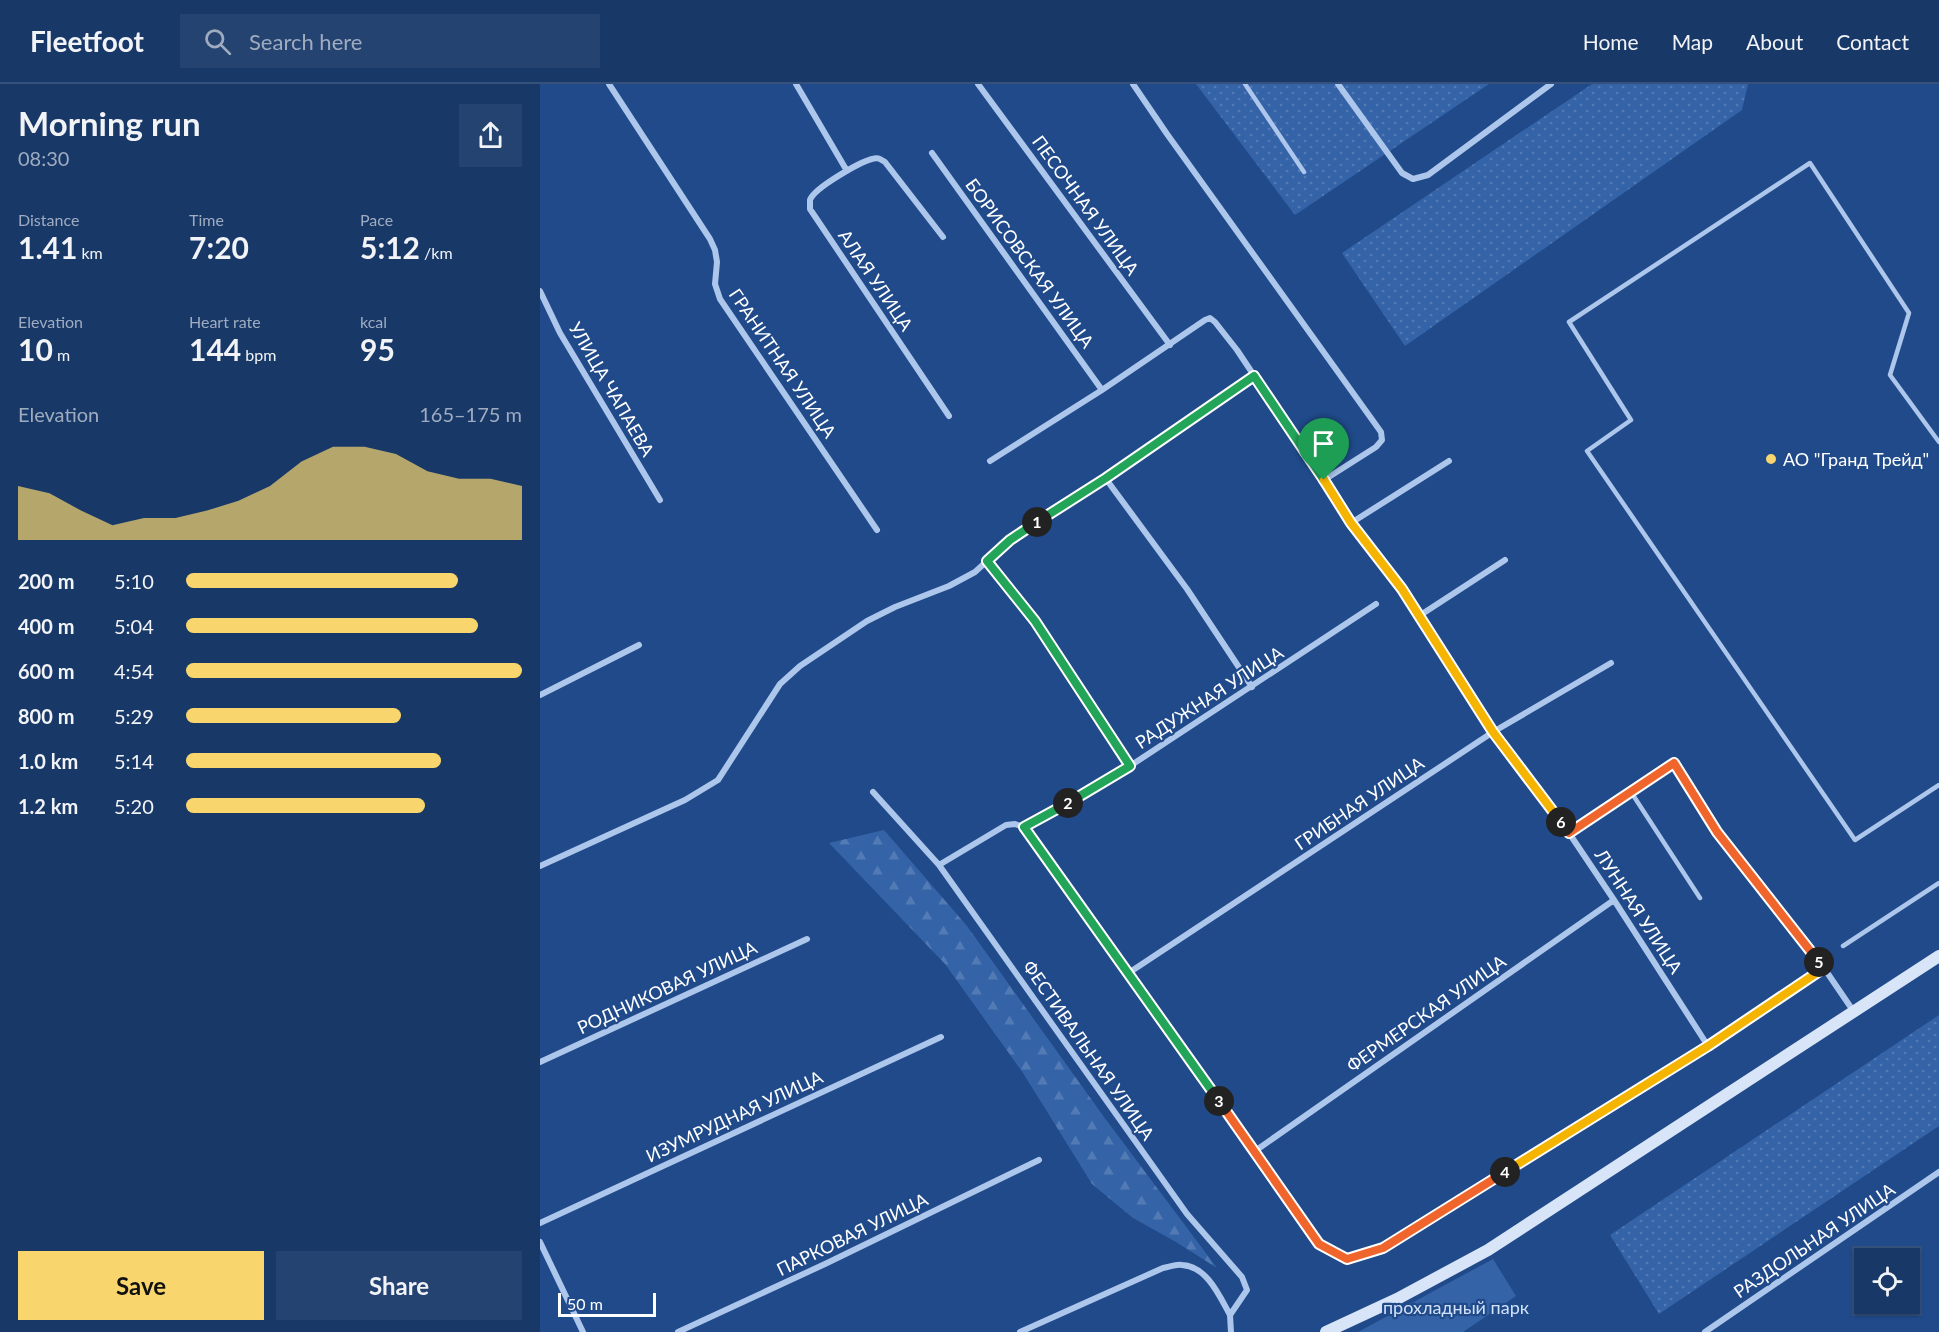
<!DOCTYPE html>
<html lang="en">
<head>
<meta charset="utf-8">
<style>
  :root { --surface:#183868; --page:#254371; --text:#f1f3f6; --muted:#9facc0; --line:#36527c; --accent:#f8d66d }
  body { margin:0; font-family:Lato,sans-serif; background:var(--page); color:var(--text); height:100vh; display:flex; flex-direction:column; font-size:22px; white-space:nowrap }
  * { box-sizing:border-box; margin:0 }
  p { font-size:20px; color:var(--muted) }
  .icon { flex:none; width:33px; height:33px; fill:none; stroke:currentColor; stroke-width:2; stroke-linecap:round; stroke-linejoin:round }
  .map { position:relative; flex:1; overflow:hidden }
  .panel { display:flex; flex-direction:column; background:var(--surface); width:540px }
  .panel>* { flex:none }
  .controls { position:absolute; left:1314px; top:1164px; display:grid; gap:12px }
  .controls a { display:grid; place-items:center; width:66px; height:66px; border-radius:0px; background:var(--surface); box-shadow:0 2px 4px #0004,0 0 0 2px var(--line); font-size:30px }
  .scale { position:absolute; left:18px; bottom:15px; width:98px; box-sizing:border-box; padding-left:6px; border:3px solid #fff; border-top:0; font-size:16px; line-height:21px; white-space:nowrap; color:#fff; -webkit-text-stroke:4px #204a8a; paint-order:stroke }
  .pin { position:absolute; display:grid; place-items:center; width:51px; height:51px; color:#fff; margin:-62px -26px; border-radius:50% 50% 50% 0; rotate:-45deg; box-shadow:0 0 6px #0007 }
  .pin .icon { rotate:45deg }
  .km { position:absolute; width:30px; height:30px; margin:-15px; border-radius:50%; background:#222; color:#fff; font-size:16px; line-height:30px; text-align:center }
  .round { display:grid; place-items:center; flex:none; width:63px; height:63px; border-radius:0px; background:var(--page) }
  .summary { display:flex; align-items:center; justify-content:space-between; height:102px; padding:0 18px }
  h1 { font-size:33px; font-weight:700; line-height:45px }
  .figures { display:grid; grid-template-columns:repeat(3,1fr); gap:9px; height:102px; padding:6px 18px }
  .figures div { display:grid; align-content:center }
  .figures b { font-size:30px; font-weight:700 }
  .figures small { font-size:16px; font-weight:400 }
  .figures p { font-size:16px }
  .chart { height:168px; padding:12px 18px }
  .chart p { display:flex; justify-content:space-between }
  .chart svg { width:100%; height:108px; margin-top:6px; fill:var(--accent); opacity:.7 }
  .primary-button { display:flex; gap:12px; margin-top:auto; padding:12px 18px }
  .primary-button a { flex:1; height:69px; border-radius:0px; background:var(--accent); color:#111; font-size:24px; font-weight:700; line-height:69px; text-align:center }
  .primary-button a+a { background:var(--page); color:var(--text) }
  ul { padding:0 18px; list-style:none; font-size:20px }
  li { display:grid; grid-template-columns:96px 72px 1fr; align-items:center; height:45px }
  li i { height:15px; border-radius:8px; background:var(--accent) }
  header { display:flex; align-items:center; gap:36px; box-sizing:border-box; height:84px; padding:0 30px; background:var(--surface); border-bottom:2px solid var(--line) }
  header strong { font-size:28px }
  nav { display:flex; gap:33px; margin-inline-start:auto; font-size:21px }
  .search { width:420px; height:54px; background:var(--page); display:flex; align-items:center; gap:15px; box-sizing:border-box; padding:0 21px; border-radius:0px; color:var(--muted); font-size:22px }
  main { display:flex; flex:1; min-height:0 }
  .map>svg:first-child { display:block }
</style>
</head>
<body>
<header>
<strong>Fleetfoot</strong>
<div class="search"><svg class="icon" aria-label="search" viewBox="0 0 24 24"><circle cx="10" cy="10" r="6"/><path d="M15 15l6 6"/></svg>Search here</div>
<nav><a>Home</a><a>Map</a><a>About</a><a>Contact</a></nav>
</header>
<main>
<section class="panel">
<div class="summary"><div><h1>Morning run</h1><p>08:30</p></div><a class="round"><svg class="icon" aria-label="share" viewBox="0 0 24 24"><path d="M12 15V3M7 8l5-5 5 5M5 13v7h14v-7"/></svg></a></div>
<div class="figures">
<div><p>Distance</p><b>1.41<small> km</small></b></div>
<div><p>Time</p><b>7:20</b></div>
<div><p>Pace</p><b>5:12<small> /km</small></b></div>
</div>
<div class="figures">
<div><p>Elevation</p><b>10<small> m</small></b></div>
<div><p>Heart rate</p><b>144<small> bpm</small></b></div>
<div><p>kcal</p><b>95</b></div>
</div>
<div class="chart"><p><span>Elevation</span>165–175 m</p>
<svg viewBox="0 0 160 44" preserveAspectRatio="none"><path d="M0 44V22L10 25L20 32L30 38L40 35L50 35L60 32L70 28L80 22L90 12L100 6L110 6L120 9L130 16L140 19L150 19L160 22V44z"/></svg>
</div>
<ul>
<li><b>200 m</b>5:10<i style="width:81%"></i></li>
<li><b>400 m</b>5:04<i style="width:87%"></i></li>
<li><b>600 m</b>4:54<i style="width:100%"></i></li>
<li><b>800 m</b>5:29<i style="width:64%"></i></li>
<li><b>1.0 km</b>5:14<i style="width:76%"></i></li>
<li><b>1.2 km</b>5:20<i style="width:71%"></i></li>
</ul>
<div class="primary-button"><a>Save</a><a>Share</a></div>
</section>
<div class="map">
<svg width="1399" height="1248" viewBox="0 0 1399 1248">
  <defs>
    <pattern id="grass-dots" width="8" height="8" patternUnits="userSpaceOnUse" patternTransform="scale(1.5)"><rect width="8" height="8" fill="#3463a7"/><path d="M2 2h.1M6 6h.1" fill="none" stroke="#527ab4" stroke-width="1.8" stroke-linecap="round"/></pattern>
    <pattern id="forest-firs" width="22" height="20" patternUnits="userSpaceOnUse" patternTransform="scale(1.5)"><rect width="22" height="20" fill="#3463a7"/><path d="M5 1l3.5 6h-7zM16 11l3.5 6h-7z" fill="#527ab4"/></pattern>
  </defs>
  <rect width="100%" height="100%" fill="#204a8a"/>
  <path fill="url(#grass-dots)" d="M656,0H949L755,131Z
    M1052,0H1208L1202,26L865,262L802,169Z
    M1399,931V1042L1119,1230L1070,1151Z"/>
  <path fill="url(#forest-firs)" d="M344,746L427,842L564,1033L677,1184L636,1158L593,1134L552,1100L483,989L405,880L289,759Z"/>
  <path fill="#3463a7" d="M953,1175L976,1212L923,1248H818Z"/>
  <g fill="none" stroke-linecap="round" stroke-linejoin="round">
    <path stroke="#adc6eb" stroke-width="4.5" d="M705,0L764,88
      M1399,358L1350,291L1369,229L1270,79L1029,238L1091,336L1047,367L1315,756L1399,701
      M1134,679L1177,748L1284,884
      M1091,708L1160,814
      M1303,862L1399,799"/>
    <path stroke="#adc6eb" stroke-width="6" d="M69,0L170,155L175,166L177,178L175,200L180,215L337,446
      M256,0L307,87
      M438,0L630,261
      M593,0L627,50L841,348L842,356L836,363L784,396
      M798,0L862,89L873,95L888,91L1011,0
      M392,69L562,306
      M403,153L345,78C340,75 338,73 332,75C320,78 274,104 270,116C270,118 270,123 270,125L409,332
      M0,207L20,249L120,416
      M450,377L562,306L665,236L670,234L675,238L697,266L747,341L811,439L862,505L953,648L1029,749L1074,816L1168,962
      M566,395L647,505L712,603
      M811,439L909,377
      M447,477L495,537L590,682
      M879,532L965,476
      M0,611L99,561
      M333,708L399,781L647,1130L702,1193L707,1206L690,1231L691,1248
      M484,743L715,1067L779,1160L807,1175L843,1164L1168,962L1284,884L1314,928
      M484,743L501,735L590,682L836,520
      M1029,749L1134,679
      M399,781L466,741L475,740L484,743
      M0,782L145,716L178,696L240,600L260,582L327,537L355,523L409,502L435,488L470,456L566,395L714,292
      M587,890L953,648L1071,579
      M0,978L267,855
      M715,1067L1074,816
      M0,1139L401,953
      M0,1158L43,1248
      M138,1248L285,1180L499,1076
      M480,1248L623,1184C629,1183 636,1180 642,1181C667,1182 680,1213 690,1231
      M1165,1248L1399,1088"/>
    <path stroke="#d8e5f8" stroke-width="12" d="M786,1248L857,1215L948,1166L1399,872"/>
  </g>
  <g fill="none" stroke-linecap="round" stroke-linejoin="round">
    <defs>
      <path id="split-1" d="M497,438L566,394L714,292L784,396"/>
      <path id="split-2" d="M497,438L470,456L447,477L495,537L590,682L528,719"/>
      <path id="split-3" d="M528,719L484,743L679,1017"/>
      <path id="split-4" d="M679,1017L779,1160L807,1175L843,1164L965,1088"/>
      <path id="split-5" d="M965,1088L1168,962L1284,884L1279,878"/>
      <path id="split-6" d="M1021,738L1029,749L1134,679L1177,748L1279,878"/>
      <path id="split-7" d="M784,396L811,439L862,505L953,648L1021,738"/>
    </defs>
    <use href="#split-1" stroke="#fff" stroke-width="12"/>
    <use href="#split-2" stroke="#fff" stroke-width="12"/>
    <use href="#split-3" stroke="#fff" stroke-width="12"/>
    <use href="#split-4" stroke="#fff" stroke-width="12"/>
    <use href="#split-5" stroke="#fff" stroke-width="12"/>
    <use href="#split-6" stroke="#fff" stroke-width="12"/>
    <use href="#split-7" stroke="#fff" stroke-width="12"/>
    <use href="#split-1" stroke="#22a559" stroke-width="8"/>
    <use href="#split-2" stroke="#22a559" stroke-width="8"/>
    <use href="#split-3" stroke="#22a559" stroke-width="8"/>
    <use href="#split-4" stroke="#f0652b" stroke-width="8"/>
    <use href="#split-5" stroke="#f5b400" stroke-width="8"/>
    <use href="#split-6" stroke="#f0652b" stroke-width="8"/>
    <use href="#split-7" stroke="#f5b400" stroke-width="8"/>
  </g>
  <circle fill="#f8d66d" stroke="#204a8a" stroke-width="2" cx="1231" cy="375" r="6"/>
  <g text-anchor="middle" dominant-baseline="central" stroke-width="4.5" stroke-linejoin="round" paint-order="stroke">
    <g font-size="18" fill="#fff" stroke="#204a8a">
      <text transform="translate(546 121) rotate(54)">ПЕСОЧНАЯ УЛИЦА</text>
      <text transform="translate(490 179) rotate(54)">БОРИСОВСКАЯ УЛИЦА</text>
      <text transform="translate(336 196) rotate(56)">АЛАЯ УЛИЦА</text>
      <text transform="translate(243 279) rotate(56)">ГРАНИТНАЯ УЛИЦА</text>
      <text transform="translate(72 305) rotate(60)">УЛИЦА ЧАПАЕВА</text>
      <text transform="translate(669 613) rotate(-33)">РАДУЖНАЯ УЛИЦА</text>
      <text transform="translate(819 719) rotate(-34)">ГРИБНАЯ УЛИЦА</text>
      <text transform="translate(1099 827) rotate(57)">ЛУННАЯ УЛИЦА</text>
      <text transform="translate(127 903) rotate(-25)">РОДНИКОВАЯ УЛИЦА</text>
      <text transform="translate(886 929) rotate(-35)">ФЕРМЕРСКАЯ УЛИЦА</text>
      <text transform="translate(549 966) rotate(55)">ФЕСТИВАЛЬНАЯ УЛИЦА</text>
      <text transform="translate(194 1032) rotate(-25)">ИЗУМРУДНАЯ УЛИЦА</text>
      <text transform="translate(312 1150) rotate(-26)">ПАРКОВАЯ УЛИЦА</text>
      <text transform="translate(1274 1156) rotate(-34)">РАЗДОЛЬНАЯ УЛИЦА</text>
    </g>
    <g font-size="18" fill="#fff" stroke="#204a8a" text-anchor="start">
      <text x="1243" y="375">АО "Гранд Трейд"</text>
    </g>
    <g font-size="18" fill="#d1e1f8" stroke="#204a8a">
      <text x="916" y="1223">прохладный парк</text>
    </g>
  </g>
</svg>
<div class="controls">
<a><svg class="icon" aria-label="locate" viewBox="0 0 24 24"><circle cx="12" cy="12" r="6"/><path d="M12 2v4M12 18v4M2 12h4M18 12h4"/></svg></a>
</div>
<div class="scale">50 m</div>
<div class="pin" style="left:784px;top:396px;background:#1e9e55"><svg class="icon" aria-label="arrive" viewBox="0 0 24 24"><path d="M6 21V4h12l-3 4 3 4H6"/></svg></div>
<b class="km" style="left:497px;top:438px">1</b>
<b class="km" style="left:528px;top:719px">2</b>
<b class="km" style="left:679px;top:1017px">3</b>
<b class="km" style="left:965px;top:1088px">4</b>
<b class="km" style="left:1279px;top:878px">5</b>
<b class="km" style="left:1021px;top:738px">6</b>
</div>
</main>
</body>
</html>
